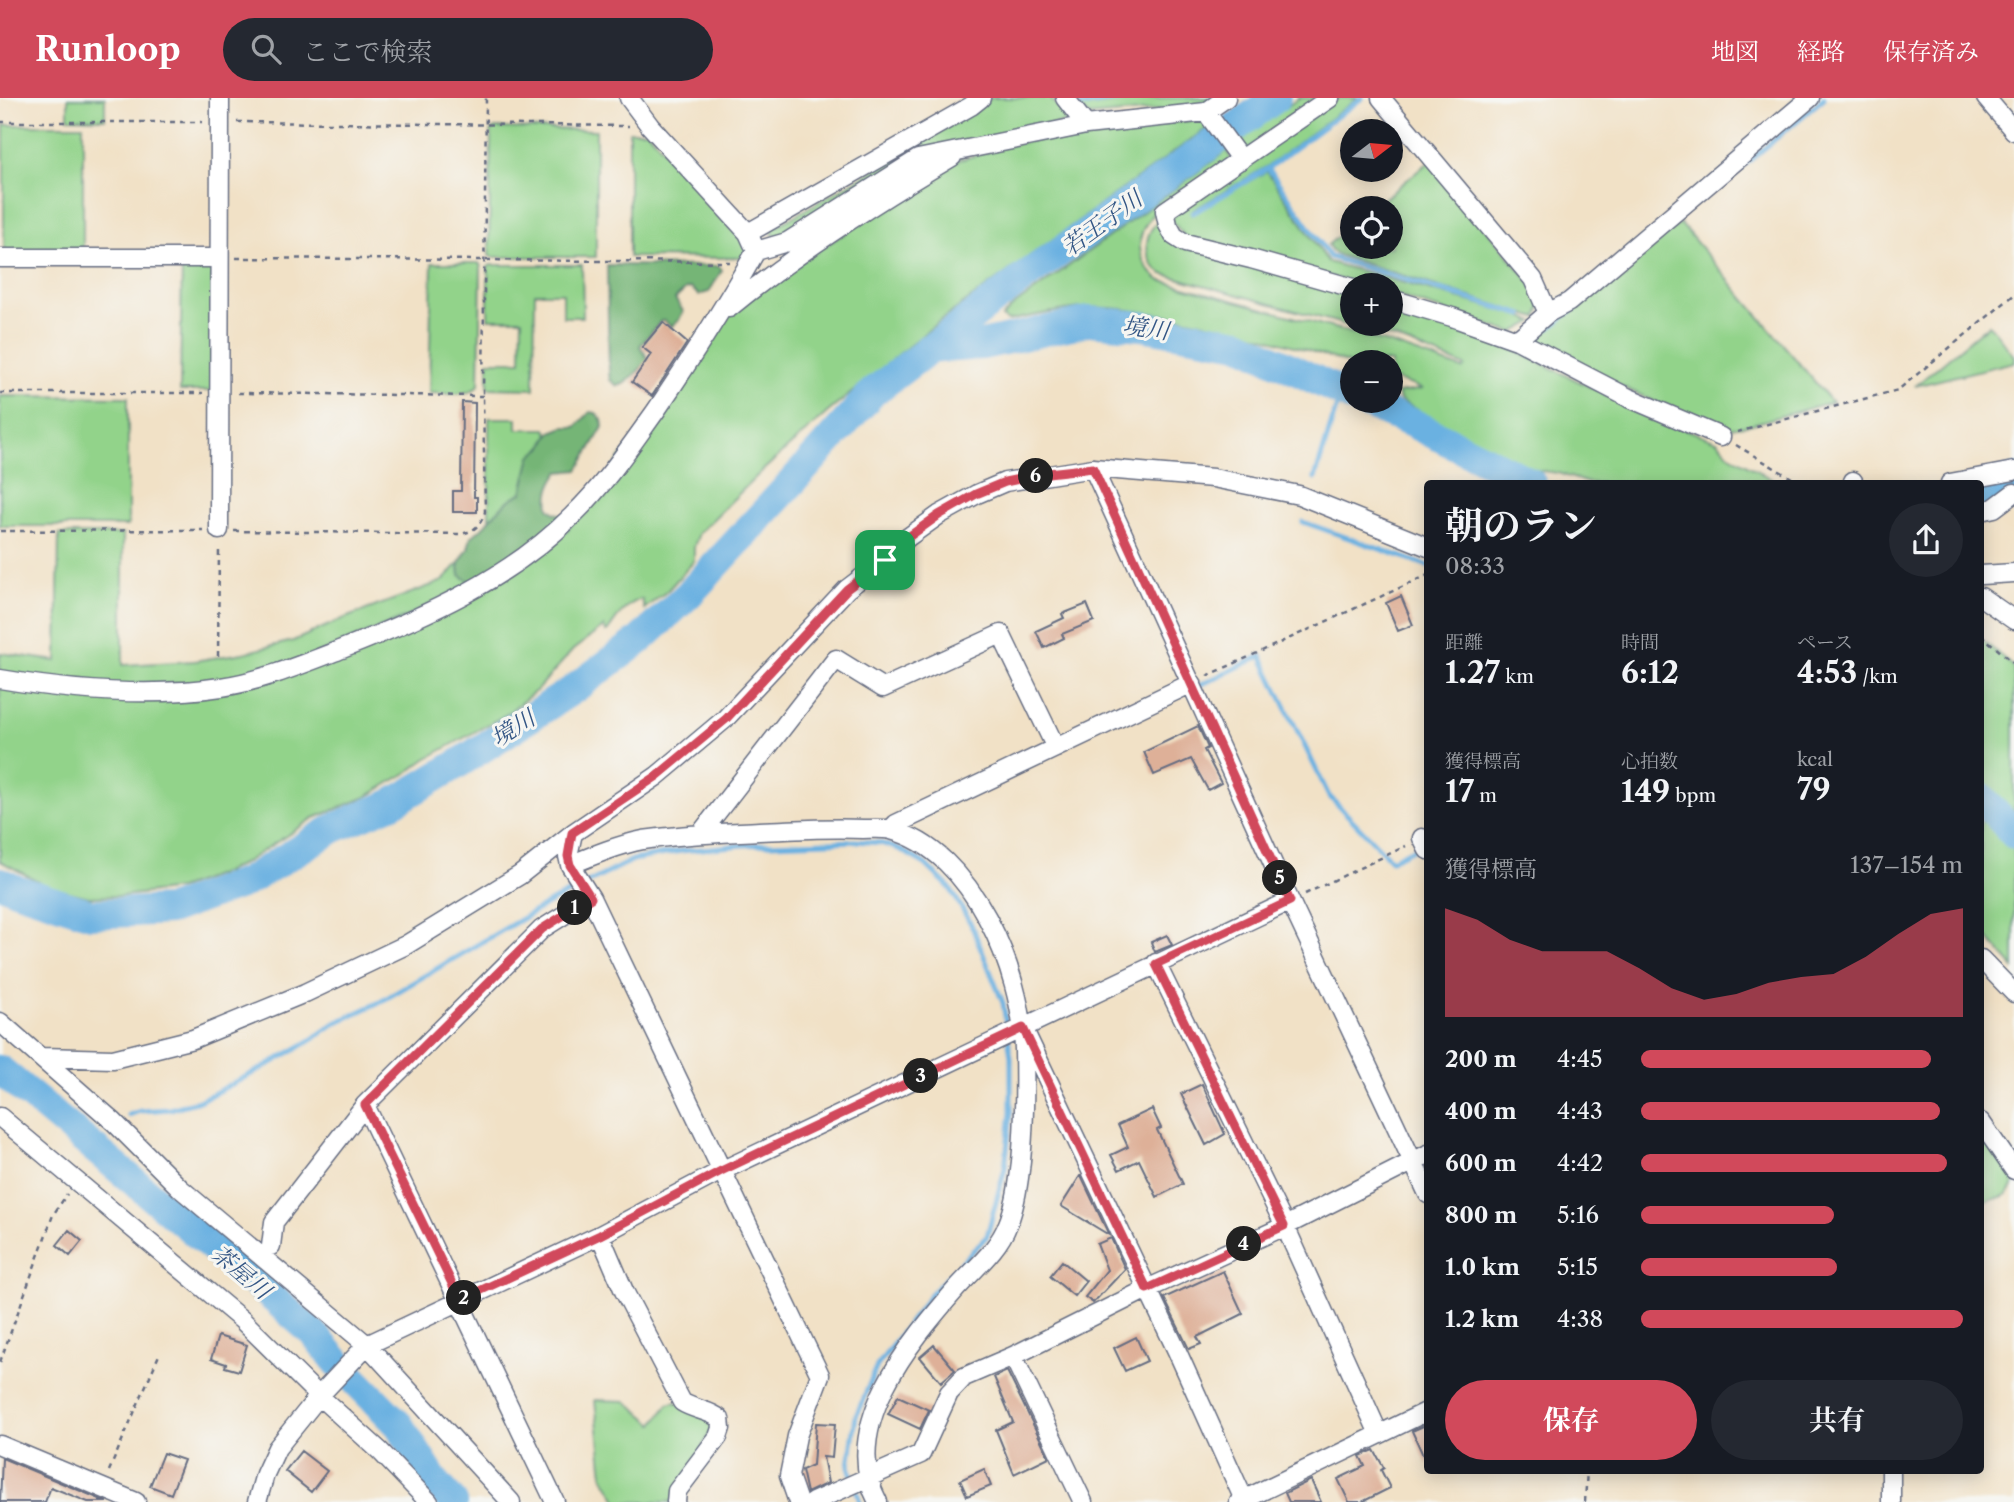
<!DOCTYPE html>
<html lang="ja">
<head>
<meta charset="utf-8">
<style>
  :root { --surface:#171b24; --page:#242831; --text:#f1f3f6; --muted:#9ea1a6; --accent:#d1495b }
  body { margin:0; font-family:"Libre Caslon Text","Noto Serif JP",serif; background:var(--page); color:var(--text); height:100vh; display:flex; flex-direction:column; font-size:26px; white-space:nowrap }
  * { box-sizing:border-box; margin:0 }
  p { font-size:23px; color:var(--muted) }
  .icon { flex:none; width:38px; height:38px; fill:none; stroke:currentColor; stroke-width:2; stroke-linecap:round; stroke-linejoin:round }
  .map { position:relative; flex:1; overflow:hidden }
  .details { position:absolute; left:1424px; top:382px; width:560px; height:994px; display:flex; flex-direction:column; background:var(--surface); border-radius:7px; box-shadow:0 4px 18px #0003 }
  .details>* { flex:none }
  .needle { width:46px; rotate:74deg }
  .buttons { position:absolute; left:1340px; top:21px; display:grid; gap:14px }
  .buttons a { display:grid; place-items:center; width:63px; height:63px; border-radius:50%; background:var(--surface); box-shadow:0 4px 18px #0003; font-size:35px }
  .pin { position:absolute; display:grid; place-items:center; width:60px; height:60px; color:#fff; margin:-30px; border-radius:14px; box-shadow:0 4px 10px #0006 }
  .km { position:absolute; width:35px; height:35px; margin:-18px; border-radius:50%; background:#222; color:#fff; font-size:19px; line-height:35px; text-align:center }
  .round { display:grid; place-items:center; flex:none; width:74px; height:74px; border-radius:37px; background:var(--page) }
  .summary { display:flex; align-items:center; justify-content:space-between; height:119px; padding:0 21px }
  h1 { font-size:38px; font-weight:700; line-height:52px }
  .stats { display:grid; grid-template-columns:repeat(3,1fr); gap:10px; height:119px; padding:7px 21px }
  .stats div { display:grid; align-content:center }
  .stats b { font-size:30px; font-weight:700 }
  .stats small { font-size:19px; font-weight:400 }
  .stats p { font-size:19px }
  .chart { height:196px; padding:14px 21px }
  .chart p { display:flex; justify-content:space-between }
  .chart svg { width:100%; height:126px; margin-top:7px; fill:var(--accent); opacity:.7 }
  .action { display:flex; gap:14px; margin-top:auto; padding:14px 21px }
  .action a { flex:1; height:80px; border-radius:42px; background:var(--accent); color:#fff; font-size:28px; font-weight:700; line-height:80px; text-align:center }
  .action a+a { background:var(--page); color:var(--text) }
  ul { padding:0 21px; list-style:none; font-size:23px }
  li { display:grid; grid-template-columns:112px 84px 1fr; align-items:center; height:52px }
  li i { height:18px; border-radius:9px; background:var(--accent) }
  header { display:flex; align-items:center; gap:42px; box-sizing:border-box; height:98px; padding:0 35px; background:var(--accent); color:#fff }
  header strong { font-size:33px }
  nav { display:flex; gap:38px; margin-inline-start:auto; font-size:24px }
  .search { width:490px; height:63px; background:var(--page); display:flex; align-items:center; gap:18px; box-sizing:border-box; padding:0 24px; border-radius:38px; color:var(--muted); font-size:26px }
  .map>svg:first-child { display:block }
</style>
</head>
<body>
<header>
<strong>Runloop</strong>
<div class="search"><svg class="icon" aria-label="search" viewBox="0 0 24 24"><circle cx="10" cy="10" r="6"/><path d="M15 15l6 6"/></svg>ここで検索</div>
<nav><a>地図</a><a>経路</a><a>保存済み</a></nav>
</header>
<div class="map">
<svg width="2014" height="1404" viewBox="0 0 2014 1404">
  <rect width="100%" height="100%" fill="#f6f6f2"/>
  <filter id="ink" filterUnits="userSpaceOnUse"><feTurbulence type="fractalNoise" baseFrequency=".0143" numOctaves="2"/><feDisplacementMap in="SourceGraphic" scale="14" xChannelSelector="R" yChannelSelector="G"/><feConvolveMatrix kernelMatrix="1 2 1 2 8 2 1 2 1" color-interpolation-filters="sRGB"/></filter>
  <filter id="wash" filterUnits="userSpaceOnUse"><feTurbulence type="fractalNoise" baseFrequency=".00686" numOctaves="4" result="noise"/><feDisplacementMap in="SourceGraphic" scale="28" xChannelSelector="R" yChannelSelector="G"/><feGaussianBlur stdDeviation="1.57" result="paint"/><feColorMatrix in="noise" values="0 0 0 0 0 0 0 0 0 0 0 0 0 0 0 0 0 1.4 0 .05"/><feComposite in="paint" operator="in"/></filter>
  <g filter="url(#wash)">
    <rect width="100%" height="100%" fill="#f1e1c6"/>
    <path fill="#92d38a" stroke="#568174" stroke-width="2" d="M68,0H105V21L68,20Z
      M991,0H1050L1060,11H1065L1075,22L1010,36L787,138L773,137L772,131L975,13Z
      M1147,0H1217L1198,8L1090,18L1078,10Z
      M1299,0H1320L1244,54L1236,45Z
      M1339,0H1358L1269,67L1192,113V116L1267,73L1328,164L1522,218L1533,224L1513,235L1391,196V187H1362L1186,140L1172,123L1175,114Z
      M1203,21L1210,28L941,222L828,314L761,374L699,435L694,449V463L667,493L644,511L642,501C626,505 617,520 608,533L606,534L604,529L602,530L573,552L537,592L505,617L426,661L408,674L366,699L314,720L244,765L226,774L179,791L122,798L89,799L49,789L0,763V588L135,601L326,563L567,432L721,223L791,170L956,63L1018,45L1068,37Z
      M4,27H83V156L4,155Z
      M495,30L596,32V159H491L489,157L491,33Z
      M629,33H647L746,143V156L741,160L629,159Z
      M1228,52L1231,63L1153,116C1133,139 1137,164 1159,182L1388,245L1463,271L1465,268L1397,241L1163,176C1143,166 1141,132 1162,121L1166,137L1353,195V226H1391V206L1479,235L1648,317L1717,343L1730,357L1778,385H1588L1558,375L1517,370L1400,302L1398,295L1423,291L1391,280V264H1353V267C1287,245 1220,224 1151,215C1129,212 1105,208 1082,210C1057,212 1033,218 1008,223L1002,219L1012,209Z
      M1430,63L1531,185L1541,208L1537,220L1335,156L1328,147L1353,126V149H1391V110H1373Z
      M1680,125L1832,304L1745,328L1727,330L1697,323L1533,248L1531,238L1541,229L1550,232Z
      M182,165H212L213,293H180Z
      M432,165H479L481,169L479,287C468,300 444,295 429,295Z
      M491,167H582L583,219H563V195H535L534,291L488,290V263H521L522,221H488V169Z
      M1989,226L2014,258V264L1915,288Z
      M0,298L128,299V428H0Z
      M489,320H517V331H546L549,336L526,377L522,395C510,403 501,413 489,420Z
      M59,436H123V567L194,563L243,555L293,543L345,520L443,483L459,465L460,477L471,484L435,507L305,561L220,583L103,589L0,577V555L57,563Z
      M1981,541L2014,569V870L1981,832Z
      M1981,1033L2014,1081C2014,1100 1996,1100 1981,1105Z
      M595,1302L626,1303L654,1326L668,1306L676,1304L716,1324L672,1404H618L603,1378Z"/>
    <path fill="#75b576" stroke="#48726a" stroke-width="2" d="M607,167L719,168L722,172L709,194L699,197L691,190L686,191L675,201L683,213L679,222L671,229L665,223H661L640,248L649,262L626,285L618,288L610,282L609,275Z
      M590,314L596,315L602,322L603,329L578,372L559,374C550,386 547,396 549,410L555,415L564,417L531,450L471,484L460,477L459,465L468,451L471,439C490,427 500,403 522,395L531,358L542,350L551,334L564,329H576Z"/>
    <g fill="none" stroke-linecap="round" stroke-linejoin="round">
      <path stroke="#6ab1e1" stroke-width="5" d="M1080,8L1130,0
        M1238,28L1245,38
        M1268,70L1330,159L1523,217
        M1730,79L1824,0
        M1193,115L1268,70L1362,0
        M1547,229L1550,230L1575,209
        M1315,380L1341,294
        M1303,424L1428,468
        M1196,589L1261,558L1329,698L1391,762L1421,747
        M129,1017L140,1013L170,1011L199,1003L259,972L308,944L335,925L380,904L552,803L633,762L681,753L743,747L856,743L880,745L901,752L925,766L950,790L971,826L1003,905L1011,959V1014L1005,1070L987,1138L929,1198L877,1268L856,1318L849,1368L860,1404
        M98,1054L106,1043"/>
      <path stroke="#6ab1e1" stroke-width="30" d="M928,251L982,247L1089,223L1141,228L1239,245L1353,300
        M1360,303L1414,326L1531,385
        M1981,397L2014,381
        M1981,699L2014,736
        M0,784L15,791L91,816L170,812L246,784L334,730L393,705L461,664L571,593L640,542L689,496L795,381L873,294L1030,175L1276,0
        M0,972L257,1186L313,1235L340,1267L399,1327L433,1381L453,1404"/>
    </g>
    <g id="blocks">
      <path fill="#deb098" d="M663,224L687,245L652,298L632,284L651,256L642,249Z
        M462,304L475,305L474,399H477V414H453V393H461Z
        M1401,498L1413,527L1398,533L1386,505Z
        M1087,506L1094,523L1062,536L1064,540L1044,550L1036,533L1064,520L1062,516Z
        M1198,628L1208,650L1204,652L1221,685L1208,692L1191,661L1154,677L1144,654Z
        M1167,837L1172,847L1155,854L1151,844Z
        M1202,986L1225,1036L1206,1047L1181,996Z
        M1152,1011L1161,1030L1157,1032L1183,1086L1157,1099L1139,1062L1119,1072L1111,1057L1128,1049L1118,1027Z
        M1080,1078H1081L1109,1137L1061,1108Z
        M69,1132L82,1143L70,1158L57,1147Z
        M1111,1140L1125,1171L1093,1205L1085,1199L1107,1172L1097,1146Z
        M1062,1163L1086,1183L1074,1198L1050,1178Z
        M1223,1173L1243,1216L1197,1239L1201,1246L1189,1251L1164,1200Z
        M218,1238L247,1247L239,1273L225,1269L226,1266L211,1261Z
        M1136,1239L1147,1263L1125,1273L1114,1250Z
        M934,1247L955,1272L941,1284L920,1259Z
        M1007,1273L1049,1359L1014,1376L996,1332L1013,1324L994,1279Z
        M898,1298L929,1312L920,1331L888,1316Z
        M816,1325L835,1326L832,1360L823,1359L828,1385L807,1395L802,1372L813,1367Z
        M1428,1326V1368L1412,1333Z
        M1374,1352L1384,1370L1381,1372L1390,1390L1362,1404H1349L1338,1381L1365,1368L1360,1358Z
        M301,1353L327,1373L311,1394L285,1373Z
        M163,1355L184,1362L171,1396L150,1388Z
        M2,1360L107,1404H88L51,1389L45,1404H0Z
        M984,1371L991,1388L967,1398L960,1382Z
        M1311,1382L1321,1404H1289L1285,1395Z"/>
    </g>
  </g>
  <g filter="url(#ink)">
    <use href="#blocks" fill-opacity="0" stroke="#666d82" stroke-width="2"/>
    <g fill="none" stroke-linecap="round" stroke-linejoin="round">
      <defs>
        <path id="minor" d="M629,0L650,28L748,135L753,146
          M1065,0L1086,27L1206,14L1241,62
          M1330,0L1165,113L1168,127L1174,138L1185,145L1251,161L1353,190
          M1381,0L1533,181L1548,215
          M1986,0L2014,33
          M1206,14L1226,0
          M748,135L971,8L981,0
          M0,160H218
          M1391,201L1452,219L1517,242L1627,299L1721,339
          M729,210C799,153 874,105 952,59
          M1517,242L1548,215L1569,204L1810,0
          M1093,370L1290,803L1428,1096
          M1853,383L1854,385
          M1950,385L2014,373
          M1981,413L1994,410L2014,395
          M219,432L220,0
          M1981,477L2014,475
          M1981,499L2014,522
          M0,581C72,593 148,600 221,589C262,583 303,566 342,551C424,519 510,481 573,417C605,386 629,350 655,314C691,261 725,208 756,153L787,144L918,61L1086,27
          M890,732L896,726L1192,585
          M701,735L836,561L883,590L1001,536L1056,650
          M1422,740L1428,752
          M570,767C594,757 618,747 643,742C682,736 720,735 759,733C794,732 828,729 863,731C872,731 882,730 891,732C973,753 1022,874 1024,951C1025,997 1025,1084 1008,1126C998,1152 976,1169 957,1190C910,1244 838,1329 878,1404
          M1981,861L2014,895
          M1156,865L1285,1128L1379,1336
          M0,924L114,1024L181,1091L367,1247L511,1404
          M1026,936L1177,1253L1245,1404
          M43,959L113,961L193,941L305,895L406,847L520,777L573,735
          M365,1007L555,1404
          M0,1019L242,1222L319,1298L380,1353L429,1404
          M1981,1024L2014,1072
          M600,1137L624,1193L682,1304C694,1312 710,1312 720,1321L721,1330L718,1339L677,1393L676,1404
          M271,1148L274,1124L365,1007L542,831L591,800
          M1013,1258L1083,1404
          M0,1347L136,1404
          M257,1404L265,1376L277,1350L319,1298L367,1247L600,1137L721,1073L1290,803
          M798,1404L789,1378L797,1338L820,1277L591,800L570,767L568,758L573,735L657,678L725,621L847,491L885,462L907,440L939,417L977,396L1005,384L1093,370L1213,380L1299,397L1428,449
          M813,1404L921,1356L949,1295L964,1279L1013,1258L1147,1191L1285,1128L1428,1056
          M1239,1404L1428,1313
          M1891,1404V1372"/>
      </defs>
      <use href="#minor" stroke="#666d82" stroke-width="21"/>
      <path stroke="#666d82" stroke-width="2.5" stroke-dasharray="5 5" stroke-linecap="butt" d="M0,24H202
        M237,24L629,28
        M236,160L730,164
        M0,295H203
        M238,295L483,298
        M1737,334L1898,292L2014,197
        M1736,347L1800,385
        M0,433L203,432
        M234,433L461,436C475,433 480,428 485,414L483,298L486,0
        M1981,537L2014,565
        M218,558L219,450
        M1207,578L1428,477
        M1305,796L1406,748
        M0,1264L53,1117L67,1096
        M109,1373L159,1257
        M1585,1404L1587,1372"/>
      <use href="#minor" stroke="#fff" stroke-width="18"/>
    </g>
  </g>
  <g fill="none" stroke-linecap="round" stroke-linejoin="round" filter="url(#ink)">
    <defs>
      <path id="route" d="M1093,370L1290,803L1156,866L1284,1128L1147,1191L1023,930L721,1073L600,1137L460,1202L365,1007L542,831L591,800L570,767L568,758L572,735L657,678L726,621L847,491L885,462L907,440L939,417L976,396L1005,384L1048,375Z"/>
    </defs>
    <use href="#route" stroke="#fff" stroke-width="14"/>
    <use href="#route" stroke="#d1495b" stroke-width="9"/>
  </g>
  <g text-anchor="middle" dominant-baseline="central" stroke-width="6" stroke-linejoin="round" paint-order="stroke">
    <g font-size="23" font-style="italic" fill="#335685" stroke="#f6f6f2">
      <text transform="translate(1102 125) rotate(-36)">若王子川</text>
      <text transform="translate(1146 230) rotate(8)">境川</text>
      <text transform="translate(513 630) rotate(-32)">境川</text>
      <text transform="translate(241 1174) rotate(40)">茶屋川</text>
    </g>
  </g>
</svg>
<div class="buttons">
<a><svg class="needle" viewBox="-14 -14 28 28"><path d="M0-13l5 13h-10z" fill="#e53935"/><path d="M0 13l5-13h-10z" fill="#9ea1a6"/></svg></a>
<a><svg class="icon" aria-label="locate" viewBox="0 0 24 24"><circle cx="12" cy="12" r="6"/><path d="M12 2v4M12 18v4M2 12h4M18 12h4"/></svg></a>
<a>+</a>
<a>−</a>
</div>
<div class="pin" style="left:885px;top:462px;background:#1e9e55"><svg class="icon" aria-label="arrive" viewBox="0 0 24 24"><path d="M6 21V4h12l-3 4 3 4H6"/></svg></div>
<b class="km" style="left:575px;top:810px">1</b>
<b class="km" style="left:464px;top:1200px">2</b>
<b class="km" style="left:921px;top:978px">3</b>
<b class="km" style="left:1244px;top:1146px">4</b>
<b class="km" style="left:1280px;top:780px">5</b>
<b class="km" style="left:1036px;top:378px">6</b>
<section class="details">
<div class="summary"><div><h1>朝のラン</h1><p>08:33</p></div><a class="round"><svg class="icon" aria-label="share" viewBox="0 0 24 24"><path d="M12 15V3M7 8l5-5 5 5M5 13v7h14v-7"/></svg></a></div>
<div class="stats">
<div><p>距離</p><b>1.27<small> km</small></b></div>
<div><p>時間</p><b>6:12</b></div>
<div><p>ペース</p><b>4:53<small> /km</small></b></div>
</div>
<div class="stats">
<div><p>獲得標高</p><b>17<small> m</small></b></div>
<div><p>心拍数</p><b>149<small> bpm</small></b></div>
<div><p>kcal</p><b>79</b></div>
</div>
<div class="chart"><p><span>獲得標高</span>137–154 m</p>
<svg viewBox="0 0 160 44" preserveAspectRatio="none"><path d="M0 44V6L10 10L20 17L30 21L40 21L50 21L60 27L70 34L80 38L90 36L100 32L110 30L120 29L130 23L140 15L150 8L160 6V44z"/></svg>
</div>
<ul>
<li><b>200 m</b>4:45<i style="width:90%"></i></li>
<li><b>400 m</b>4:43<i style="width:93%"></i></li>
<li><b>600 m</b>4:42<i style="width:95%"></i></li>
<li><b>800 m</b>5:16<i style="width:60%"></i></li>
<li><b>1.0 km</b>5:15<i style="width:61%"></i></li>
<li><b>1.2 km</b>4:38<i style="width:100%"></i></li>
</ul>
<div class="action"><a>保存</a><a>共有</a></div>
</section>
</div>
</body>
</html>
